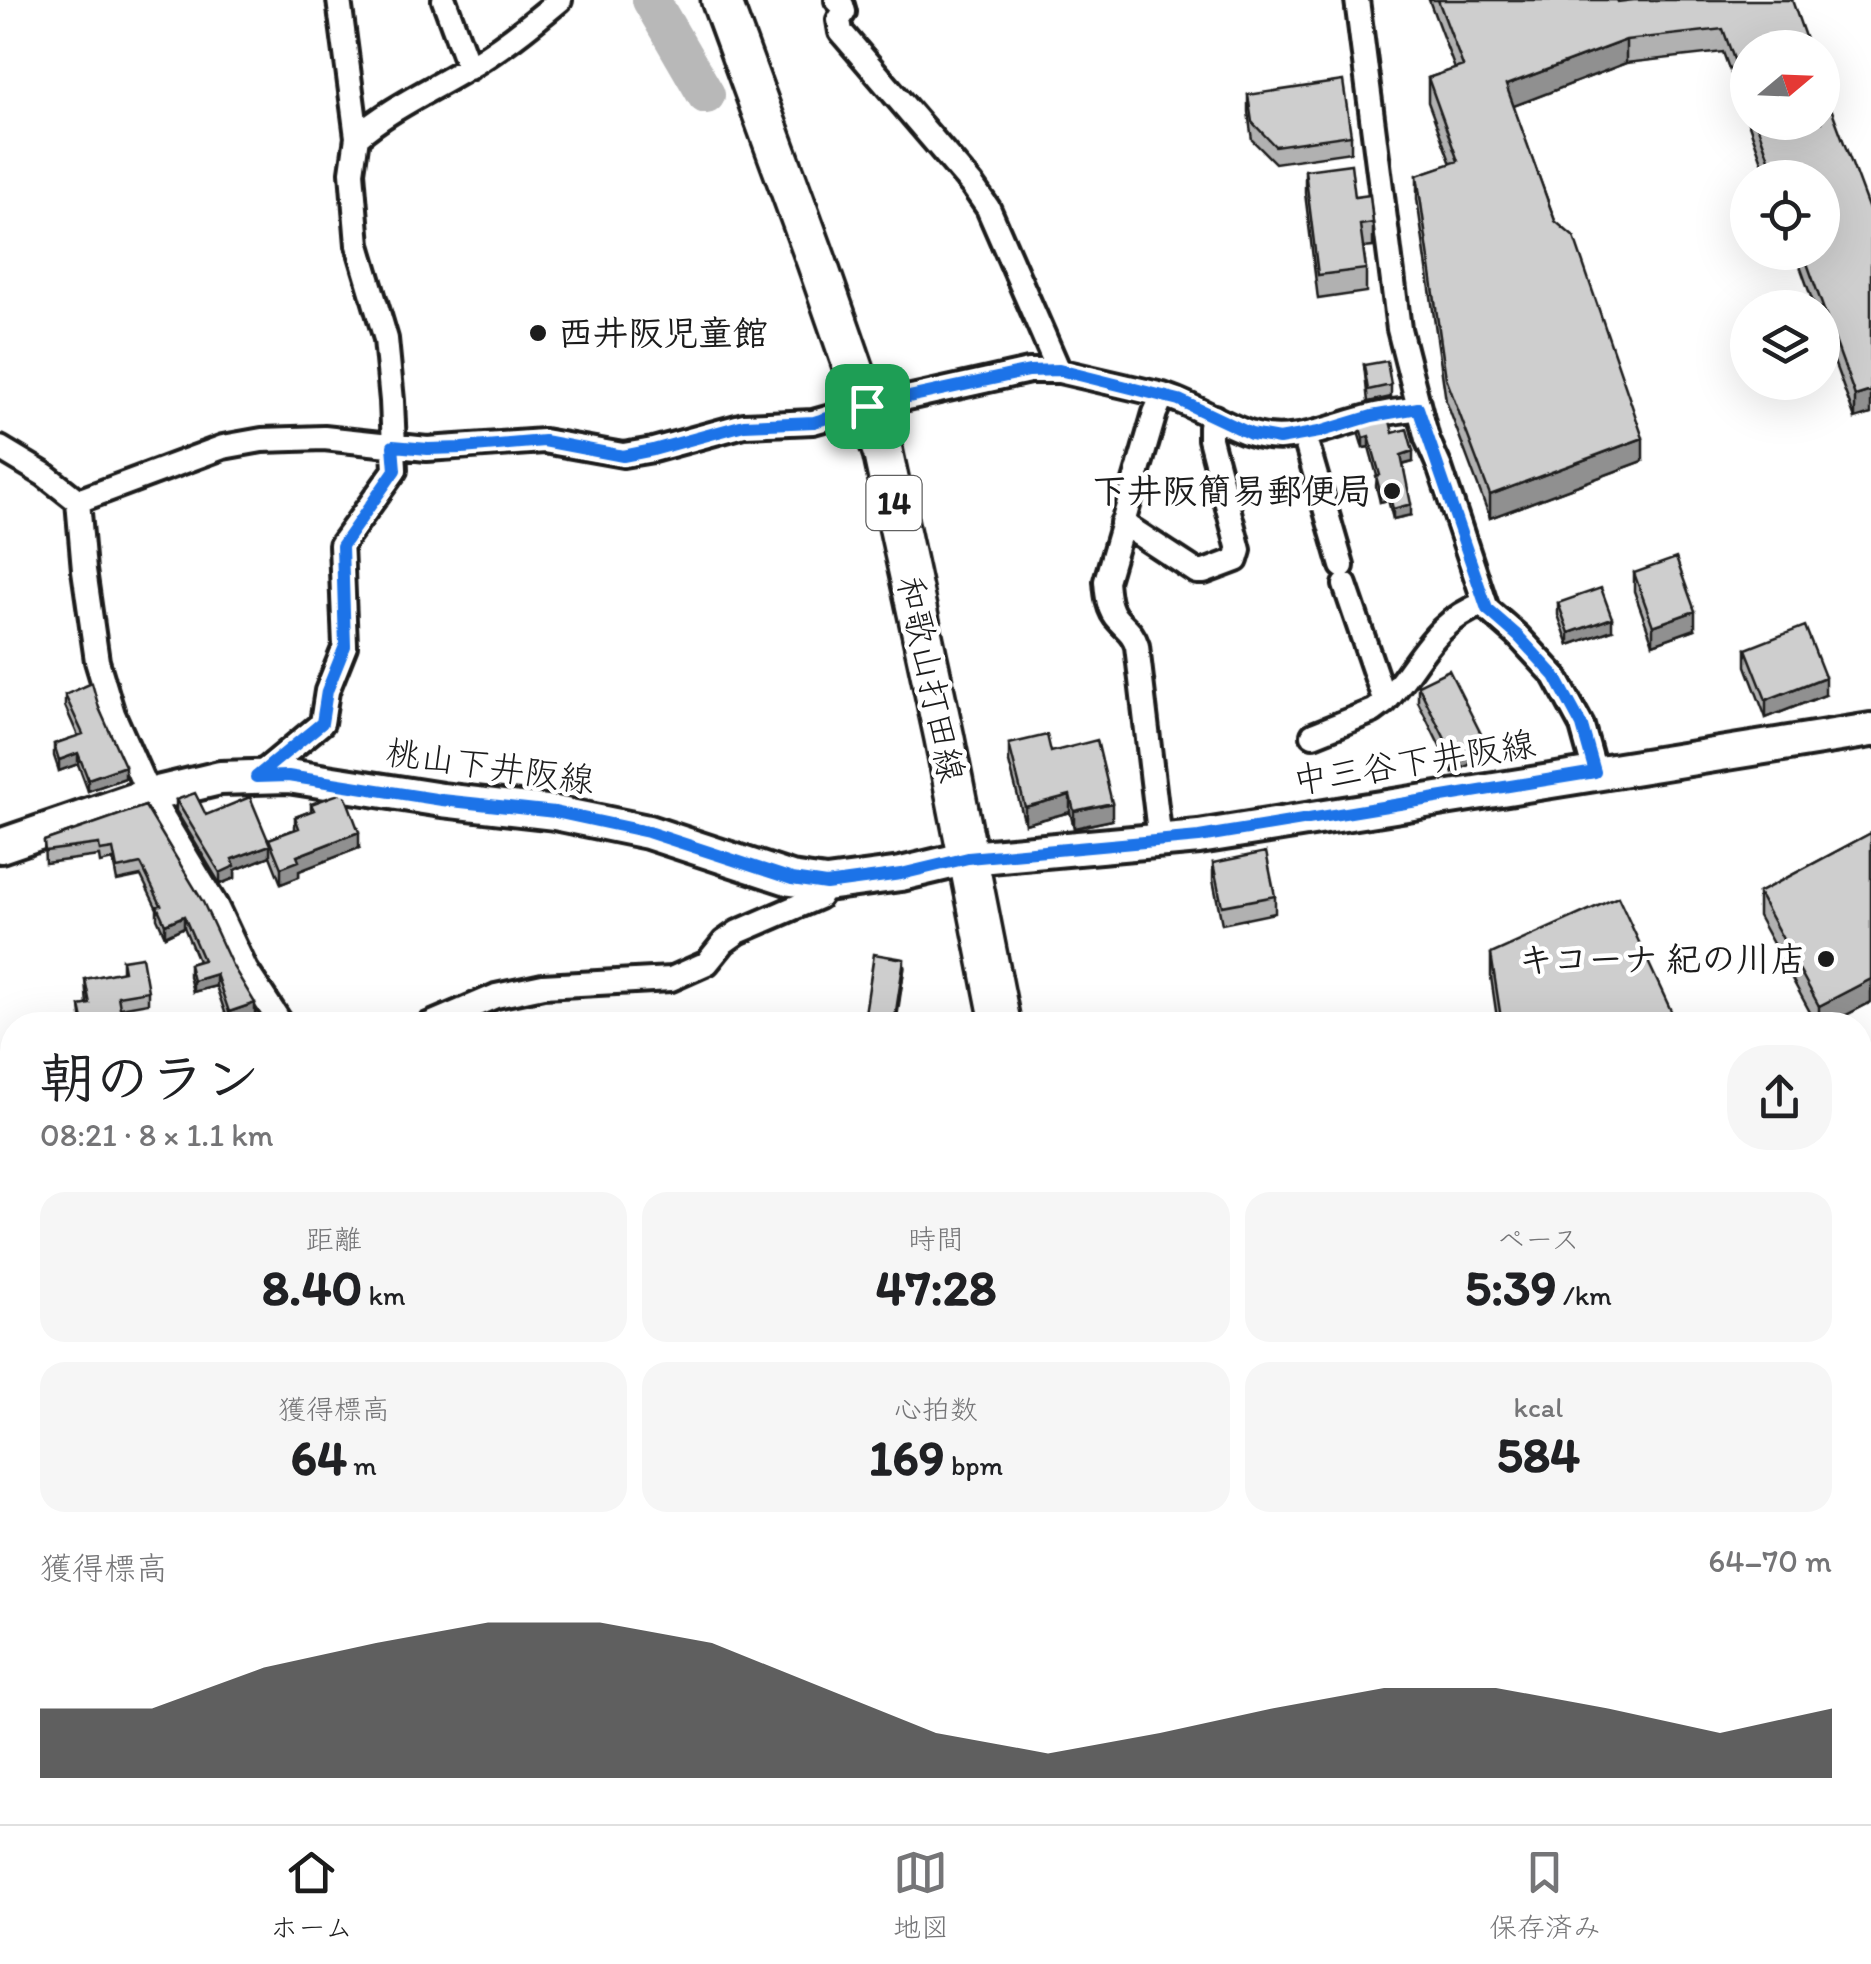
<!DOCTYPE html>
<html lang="ja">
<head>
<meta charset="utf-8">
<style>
  :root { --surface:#fff; --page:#f6f6f6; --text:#202124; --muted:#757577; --line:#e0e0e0; --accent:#1c1c1c }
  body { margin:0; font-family:Itim,"Klee One",sans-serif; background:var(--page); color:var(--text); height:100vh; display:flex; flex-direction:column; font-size:38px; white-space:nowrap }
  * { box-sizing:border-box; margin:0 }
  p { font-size:32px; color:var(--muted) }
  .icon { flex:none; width:55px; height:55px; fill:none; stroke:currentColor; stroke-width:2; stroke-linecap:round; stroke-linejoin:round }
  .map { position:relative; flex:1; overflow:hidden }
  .sheet { position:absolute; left:0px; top:1012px; width:1872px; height:812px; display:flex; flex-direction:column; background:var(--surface); border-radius:40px 40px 0 0; box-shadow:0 10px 40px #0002 }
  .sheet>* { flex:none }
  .needle { width:65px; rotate:71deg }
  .fabs { position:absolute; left:1730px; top:30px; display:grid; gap:20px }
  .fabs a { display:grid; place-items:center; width:110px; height:110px; border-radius:50%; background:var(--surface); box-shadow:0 10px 40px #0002; font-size:50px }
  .pin { position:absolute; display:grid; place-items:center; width:85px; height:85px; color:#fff; margin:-42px; border-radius:20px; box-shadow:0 5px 15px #0006 }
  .round { display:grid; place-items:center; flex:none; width:105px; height:105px; border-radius:40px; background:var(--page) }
  .summary { display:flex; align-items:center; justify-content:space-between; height:170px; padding:0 40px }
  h1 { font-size:55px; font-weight:700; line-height:75px }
  .stats { display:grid; grid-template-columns:repeat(3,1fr); gap:15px; height:170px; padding:10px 40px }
  .stats div { display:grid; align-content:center; border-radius:25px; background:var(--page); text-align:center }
  .stats b { font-size:50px; font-weight:700 }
  .stats small { font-size:28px; font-weight:400 }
  .stats p { font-size:28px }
  .chart { height:280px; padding:20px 40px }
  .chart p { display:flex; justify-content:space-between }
  .chart svg { width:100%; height:180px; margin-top:10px; fill:var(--accent); opacity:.7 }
  .tab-bar { display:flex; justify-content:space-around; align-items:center; height:140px; border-top:2px solid var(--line); background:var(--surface); font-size:28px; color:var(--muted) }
  .tab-bar a { display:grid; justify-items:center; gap:5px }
  .tab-bar .current { color:var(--accent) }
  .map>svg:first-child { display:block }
</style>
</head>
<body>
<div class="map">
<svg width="1871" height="1824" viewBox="0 0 1871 1824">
  <rect width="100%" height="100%" fill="#fff"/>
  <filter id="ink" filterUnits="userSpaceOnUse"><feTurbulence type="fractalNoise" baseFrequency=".01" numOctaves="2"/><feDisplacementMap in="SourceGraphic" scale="20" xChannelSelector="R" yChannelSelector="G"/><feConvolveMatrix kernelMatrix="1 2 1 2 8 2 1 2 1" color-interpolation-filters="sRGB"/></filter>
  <g filter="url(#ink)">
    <path fill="#e2e2e2" stroke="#7f7f7f" stroke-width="2.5" d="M0,1240L12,1255V1604L0,1591Z"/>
    <path fill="#b8b8b8" stroke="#7a7a7a" stroke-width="2.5" d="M0,1690L12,1712V1812L69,1813L75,1824H0Z"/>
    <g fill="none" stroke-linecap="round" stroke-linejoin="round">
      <path stroke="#b8b8b8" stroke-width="38" d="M651,0L706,95"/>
      <defs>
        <path id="street" d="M444,0L469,68
          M837,0L842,5L844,12L839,20L841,32L972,185L988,208L1059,371
          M1357,0L1399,329L1427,439L1440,468L1487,609L1518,636L1555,676L1582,726L1595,773
          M357,137C389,109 427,92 464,70C498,51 530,25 560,0
          M1304,435L1342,566
          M0,448L45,475L78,501L84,570L97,661L113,714L149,795L216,906L246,970L282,1025
          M78,501L223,447L262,440L324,438L427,449L544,441L623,455L653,450L744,425L813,422L867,407L1029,371H1059L1163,395C1193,404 1219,423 1249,433C1291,447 1331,426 1372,416C1387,412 1403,411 1418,408
          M1122,523L1197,572H1204L1236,560L1239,550L1210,439V427L1214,417
          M1345,585L1385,702C1421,662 1431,623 1485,603
          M1313,735L1373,711L1385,702
          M257,777L322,723L327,691L345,646L341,545L395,470L392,401L386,339L358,245L352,172L357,137L339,0
          M1160,841L1137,646C1133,633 1127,630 1118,620C1108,610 1107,594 1106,581L1155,413L1163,395
          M428,1025L496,996L543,986L671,979L707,963L724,942L738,932L819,897L826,884
          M1860,1445L1871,1441
          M998,1812L1000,1824
          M1160,1823L1188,1812
          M1870,1824H1871"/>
        <path id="secondary" d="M0,846L149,795L220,778L288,776L442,800L555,813L648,832L791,879L826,884L901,874L968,858L1199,837L1871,730"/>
        <path id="primary" d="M721,0L816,260L883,453L944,736L1001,1025
          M1158,1812L1160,1824"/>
      </defs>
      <use href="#street" stroke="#1c1c1c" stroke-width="30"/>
      <use href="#secondary" stroke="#1c1c1c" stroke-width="40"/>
      <use href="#primary" stroke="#1c1c1c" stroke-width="45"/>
      <use href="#street" stroke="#fff" stroke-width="22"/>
      <use href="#secondary" stroke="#fff" stroke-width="32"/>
      <use href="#primary" stroke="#fff" stroke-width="38"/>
    </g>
    <path fill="#b1b1b1" stroke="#1c1c1c" stroke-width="2.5" d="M1429,0H1617L1618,2L1792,0L1748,48V121L1723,52L1626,63L1513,106L1643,461L1490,518L1446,401L1417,199V175L1451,164L1428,102V78L1455,69Z
      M1248,95L1351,135V152L1275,163L1252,140L1248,112Z
      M1748,122H1822L1871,215L1855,419L1822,329V308H1815L1795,252H1822V178H1768Z
      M1305,170L1355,197L1373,223V247L1363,248L1366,269V292L1318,299L1305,193Z
      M1364,365L1391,385V397L1368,402Z
      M1359,424L1393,433L1413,462L1403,465L1411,515L1393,519L1388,500L1380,502L1376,486L1377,476L1369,447L1363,448L1359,435Z
      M1634,573L1695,629L1653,644L1634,591Z
      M1558,603L1612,630L1569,645L1558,615Z
      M1746,649L1825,695L1766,718L1746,666Z
      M1418,685L1484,757L1453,773L1418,702Z
      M65,695L99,708L125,778L88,791L78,764L59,771L54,756V744L78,736L65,706Z
      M1009,744L1051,752L1112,820L1074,828L1070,812L1025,824L1009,762Z
      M176,800L206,815L269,843V839L295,829V817L311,811V804L359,848L299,871V877L281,884L270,856L235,870V878L220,884L176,811Z
      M145,806L255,1015L229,1024L216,986L193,992L189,976V964L198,961L184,927L165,936L157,918V909L141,876L117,881L113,860L100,863L99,856L45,863L44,841Z
      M1871,833V1002L1827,1025H1817L1758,916V893Z
      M1213,863L1275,896V913L1222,924L1213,880Z
      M1491,954L1672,1025H1498L1491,977Z
      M122,960L148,991V1003L120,1008L122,1025H82L80,1006L87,1005L85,979L122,972Z
      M904,970L896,1025H865V1014Z"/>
    <path fill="#909090" stroke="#1c1c1c" stroke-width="2.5" d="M1626,40V63L1506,109V85Z
      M1871,391V414L1855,419V396Z
      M1369,436V447L1363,448V438Z
      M1643,438V461L1490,518V495Z
      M1413,451V462L1401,465V455Z
      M1388,489V500L1380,502V491Z
      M1411,504V515L1393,519V509Z
      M1695,611V629L1653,644V626Z
      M1612,618V630L1569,645V633Z
      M1825,677V695L1766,718V700Z
      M1484,740V757L1453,773V755Z
      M78,753V764L59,771V760Z
      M125,766V778L88,791V779Z
      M1070,795V812L1025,824V807Z
      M1112,803V820L1074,828V811Z
      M359,832V848L299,871V877L281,884V868L297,856Z
      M270,845V856L235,870V878L220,884V873L232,859Z
      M184,916V927L165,936V924Z
      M904,959V970L895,1025V1018Z
      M216,974V986L193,992V981Z
      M1871,979V1002L1827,1025H1819V1006Z
      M255,1003V1015L229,1024V1012Z
      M1672,1013V1025H1646Z"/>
    <path fill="#cecece" stroke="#1c1c1c" stroke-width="2.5" d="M1438,0H1617L1618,2L1634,0H1792L1809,48H1748V98L1723,29L1626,40L1506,85L1555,221L1574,237L1643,438L1490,495L1446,378L1417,175L1458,161L1428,78L1463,66Z
      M1343,81L1351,135L1275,146L1252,122L1248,95Z
      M1822,84L1871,215V391L1855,396L1803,252H1822V178H1776L1756,122H1822Z
      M1351,164L1355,197L1370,195L1373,223L1360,225L1366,269L1318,275L1305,170Z
      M1387,361L1391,385L1368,390L1364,365Z
      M1389,417L1393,433L1407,429L1413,451L1401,455L1411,504L1393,509L1388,489L1380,491L1376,476L1380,475L1369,436L1363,438L1359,424Z
      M1676,558L1695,611L1653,626L1634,573Z
      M1601,588L1612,618L1569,633L1558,603Z
      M1805,626L1825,677L1766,700L1746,649Z
      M1449,670L1484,740L1453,755L1418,685Z
      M92,683L99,708L125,766L88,779L78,753L59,760L54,744L83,734L65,695Z
      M1047,735L1051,752L1097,740L1112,803L1074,811L1070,795L1025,807L1009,744Z
      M344,792L359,832L297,856L299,861L281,868L269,839L299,828L295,817L314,810L311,804Z
      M195,793L206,815L250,797L270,845L232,859L235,866L220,873L176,800Z
      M145,806L203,902L232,965L255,1003L229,1012L216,974L193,981L189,964L203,960L184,916L165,924L157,906L161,905L141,864L117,869L113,849L100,851L99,844L45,851L44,841Z
      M1871,833V979L1819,1006L1758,893Z
      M1266,852L1275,896L1222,906L1213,863Z
      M1618,897L1672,1013L1646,1025H1502L1491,954Z
      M874,954L904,959L895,1018L865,1014Z
      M142,957L148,991L118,996L122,1019L84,1025L80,1006L90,1004L85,979L124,971L122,960Z"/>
  </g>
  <g fill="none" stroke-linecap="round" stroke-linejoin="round" filter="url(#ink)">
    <defs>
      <path id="route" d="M1059,370L1179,400L1251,434L1279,439L1319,432L1372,416L1418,408L1487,609L1518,636L1555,676L1582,726L1595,772L1199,837L968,858L901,874L826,884L792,879L648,832L555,812L442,800L288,776L256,777L322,723L327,691L345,646L342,546L395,470L393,446L428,449L462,448L544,441L623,456L653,450L744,425L814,422L867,406L1029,371Z"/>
    </defs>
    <use href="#route" stroke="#fff" stroke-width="20"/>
    <use href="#route" stroke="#1a73e8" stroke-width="12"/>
  </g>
  <g fill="#1c1c1c" stroke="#fff" stroke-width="4">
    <circle cx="538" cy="333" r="10"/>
    <circle cx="1392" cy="491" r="10"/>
    <circle cx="1826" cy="959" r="10"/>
  </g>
  <g text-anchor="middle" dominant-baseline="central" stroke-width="9" stroke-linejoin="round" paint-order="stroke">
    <rect fill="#fff" stroke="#606060" stroke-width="2.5" x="866.5" y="476" width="55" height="54" rx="8"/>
    <g font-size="32" font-weight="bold" fill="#1c1c1c">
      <text x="894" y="503">14</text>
    </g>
    <g font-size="35" font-weight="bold" fill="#1c1c1c" stroke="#fff" text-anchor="end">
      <text x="558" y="333" text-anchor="start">西井阪児童館</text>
      <text x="1372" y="491">下井阪簡易郵便局</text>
      <text x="1806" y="959">キコーナ 紀の川店</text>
    </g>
    <g font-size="35" fill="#1c1c1c" stroke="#fff">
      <text transform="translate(931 679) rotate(78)">和歌山打田線</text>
      <text transform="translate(1414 762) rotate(-9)">中三谷下井阪線</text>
      <text transform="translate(490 766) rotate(8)">桃山下井阪線</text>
    </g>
  </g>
</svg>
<div class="fabs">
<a><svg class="needle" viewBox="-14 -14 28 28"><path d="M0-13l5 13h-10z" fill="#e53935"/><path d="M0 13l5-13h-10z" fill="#757577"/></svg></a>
<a><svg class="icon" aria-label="locate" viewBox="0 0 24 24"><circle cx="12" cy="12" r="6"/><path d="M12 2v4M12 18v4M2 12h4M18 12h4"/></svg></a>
<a><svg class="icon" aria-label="layers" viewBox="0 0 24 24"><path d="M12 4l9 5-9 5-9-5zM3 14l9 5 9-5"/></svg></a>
</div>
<div class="pin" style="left:867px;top:406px;background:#1e9e55"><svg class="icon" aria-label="arrive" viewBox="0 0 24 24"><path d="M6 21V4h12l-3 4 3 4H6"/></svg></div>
<section class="sheet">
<div class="summary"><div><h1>朝のラン</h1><p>08:21 · 8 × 1.1 km</p></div><a class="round"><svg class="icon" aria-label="share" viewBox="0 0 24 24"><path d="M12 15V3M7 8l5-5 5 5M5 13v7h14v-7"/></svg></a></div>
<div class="stats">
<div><p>距離</p><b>8.40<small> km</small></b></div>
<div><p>時間</p><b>47:28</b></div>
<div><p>ペース</p><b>5:39<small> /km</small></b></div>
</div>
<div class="stats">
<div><p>獲得標高</p><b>64<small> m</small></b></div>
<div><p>心拍数</p><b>169<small> bpm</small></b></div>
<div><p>kcal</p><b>584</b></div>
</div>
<div class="chart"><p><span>獲得標高</span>64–70 m</p>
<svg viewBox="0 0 160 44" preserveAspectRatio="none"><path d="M0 44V27L10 27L20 17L30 11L40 6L50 6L60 11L70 22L80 33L90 38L100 33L110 27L120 22L130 22L140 27L150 33L160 27V44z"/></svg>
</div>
</section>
</div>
<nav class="tab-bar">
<a class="current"><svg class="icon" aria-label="home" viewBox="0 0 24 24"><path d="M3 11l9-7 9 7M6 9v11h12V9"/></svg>ホーム</a>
<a><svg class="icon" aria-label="map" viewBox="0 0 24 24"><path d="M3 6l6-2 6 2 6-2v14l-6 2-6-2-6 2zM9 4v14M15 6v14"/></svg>地図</a>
<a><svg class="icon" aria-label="saved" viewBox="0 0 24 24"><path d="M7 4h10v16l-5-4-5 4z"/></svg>保存済み</a>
</nav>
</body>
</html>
